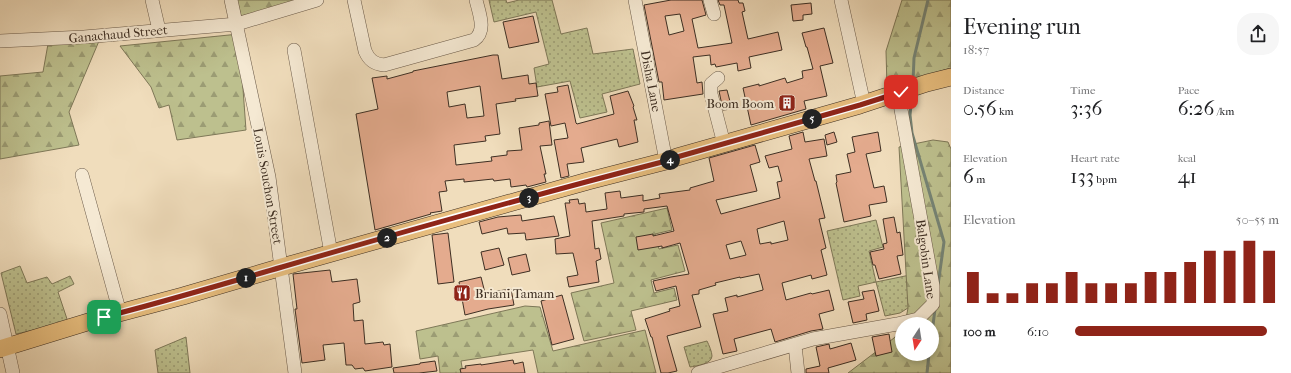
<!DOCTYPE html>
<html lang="en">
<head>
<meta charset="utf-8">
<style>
  :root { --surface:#fff; --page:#f6f6f6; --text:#202124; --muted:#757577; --accent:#8f2418 }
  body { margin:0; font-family:"IM FELL French Canon",serif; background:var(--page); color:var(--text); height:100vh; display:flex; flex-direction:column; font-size:15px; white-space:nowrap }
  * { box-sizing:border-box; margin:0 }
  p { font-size:13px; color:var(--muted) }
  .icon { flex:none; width:22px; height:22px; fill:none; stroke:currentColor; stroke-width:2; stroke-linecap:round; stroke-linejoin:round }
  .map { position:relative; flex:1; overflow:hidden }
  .sheet { display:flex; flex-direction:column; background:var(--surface); width:340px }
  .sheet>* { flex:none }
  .needle { width:26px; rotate:192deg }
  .fabs { position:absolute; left:895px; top:317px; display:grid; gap:8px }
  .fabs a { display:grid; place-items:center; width:44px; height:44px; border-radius:50%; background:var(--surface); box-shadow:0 2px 6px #0003; font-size:20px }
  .pin { position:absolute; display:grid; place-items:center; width:34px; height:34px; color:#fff; margin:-17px; border-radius:8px; box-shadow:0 2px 6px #0006 }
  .km { position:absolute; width:20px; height:20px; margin:-10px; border-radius:50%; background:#222; color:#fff; font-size:11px; line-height:20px; text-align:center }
  .round { display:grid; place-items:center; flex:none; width:42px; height:42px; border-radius:16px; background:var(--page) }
  .overview { display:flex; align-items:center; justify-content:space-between; height:68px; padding:0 12px }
  h1 { font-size:22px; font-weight:600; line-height:30px }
  .figures { display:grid; grid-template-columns:repeat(3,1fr); gap:6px; height:68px; padding:4px 12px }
  .figures div { display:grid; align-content:center }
  .figures b { font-size:20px; font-weight:600 }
  .figures small { font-size:11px; font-weight:400 }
  .figures p { font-size:11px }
  .chart { height:112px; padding:8px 12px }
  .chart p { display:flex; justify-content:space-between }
  .chart svg { width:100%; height:72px; margin-top:4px; stroke:var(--accent); stroke-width:6 }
  ul { padding:0 12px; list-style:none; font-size:13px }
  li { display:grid; grid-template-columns:64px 48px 1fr; align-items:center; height:30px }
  li i { height:10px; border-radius:5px; background:var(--accent) }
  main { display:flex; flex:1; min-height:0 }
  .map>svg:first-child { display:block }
</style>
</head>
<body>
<main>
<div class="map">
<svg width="951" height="373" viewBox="0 0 951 373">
  <defs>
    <pattern id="grass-dots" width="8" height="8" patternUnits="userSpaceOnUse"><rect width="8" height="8" fill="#bdc08e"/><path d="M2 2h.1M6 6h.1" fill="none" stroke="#9b9c74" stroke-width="1.8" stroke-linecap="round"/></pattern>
    <pattern id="forest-firs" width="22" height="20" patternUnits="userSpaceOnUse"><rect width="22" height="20" fill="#bdc08e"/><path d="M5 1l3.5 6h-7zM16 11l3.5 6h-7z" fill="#9b9c74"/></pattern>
  </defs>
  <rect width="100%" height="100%" fill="#f0ddbc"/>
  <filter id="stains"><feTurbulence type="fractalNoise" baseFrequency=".005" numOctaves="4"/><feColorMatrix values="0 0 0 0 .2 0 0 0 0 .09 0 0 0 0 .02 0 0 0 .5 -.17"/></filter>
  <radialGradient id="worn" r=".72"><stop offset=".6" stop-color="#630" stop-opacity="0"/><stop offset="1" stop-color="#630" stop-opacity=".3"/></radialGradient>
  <path fill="url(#grass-dots)" stroke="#7e7858" d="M489,0H506L507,3L519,0H552L561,34L587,28L593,54L633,49L640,84L602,94L607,112L580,118L570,81L537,87L534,68L549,64L536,12L494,22Z
    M876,220L883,247L869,251L876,282L910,275L911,306L900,313L885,316L876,282L858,286L860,296L843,300L827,231Z
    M20,266L27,283L47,277L52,284L70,276L74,284L58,292L68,322L16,334L1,273Z
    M186,337L190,373H158L155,350Z
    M707,341C709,345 712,352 712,356C712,364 696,366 690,367L684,347Z"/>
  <path fill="url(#forest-firs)" stroke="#7e7858" d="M237,0H306L241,16Z
    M902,0H951V68L887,87L886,51Z
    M239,34L246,130L177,140L169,105L159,108L151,87L120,46Z
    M99,41L69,112L79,145L0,159V76L43,72L48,44Z
    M933,140L948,142L951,149V373H848L894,338L902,329V354H932V324H905L908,308L899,147Z
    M667,208L672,230L655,234L659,249L678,245L685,271L651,280L654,293L674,288L677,300L631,311L636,330L584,341L571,293L614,283L601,223Z
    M525,306L540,307L553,351L645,330L656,373H538L533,350L461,361L463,373H440L438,356L420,359L416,331Z"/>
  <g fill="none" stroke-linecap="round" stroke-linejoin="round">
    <path stroke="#768475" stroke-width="3" d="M913,82L914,58L928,0
      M912,94L910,115L912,133L944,242L938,285
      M932,333L935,309
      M927,373L929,354"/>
  </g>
  <path fill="#e4ab8e" stroke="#3e2f23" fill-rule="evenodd" d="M671,0H702L706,15L692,19L698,48L732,43L724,5H720L718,0H738L739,3H743L745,11L742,12L748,39L778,32L782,50L749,57L751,68L738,71L737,63L716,67L715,64L711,65L710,55L693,57L697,83L702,82L703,94L664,100L662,82H659L644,5ZM680,14L684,31L669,35L665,16Z
    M811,3L812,14L803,15V20L793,21L791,5Z
    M533,16L539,42L509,48L503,22Z
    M824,28L833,63L820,66L827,96L804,101L806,109L751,125L743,88L759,84V86L785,78L787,83L803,78L802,71L813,69L807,47H806L802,33Z
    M493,55H498L502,79L528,75L529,84L536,83L538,96L515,99L516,101L496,104L500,134L485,136L486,141L454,145L456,165L492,161L491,157L507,155V151L522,150L519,128L539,125V123L549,121L552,145L540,146L546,174H544L546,182L527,187L526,185L511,187L510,179L494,181L493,179L464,182V179L445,181L447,191L439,192L442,211L430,213L431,214L375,230L356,114L378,109L372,78L387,76V79L413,72V71ZM480,86L484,116L467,118L465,104L449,107L447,92Z
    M568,85L576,123L577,124L614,114L610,96L628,91L634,106L633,107L637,120H634L638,142L619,147L617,139L581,148L584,162L567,164L569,176L561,178L554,140L568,138L565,123L551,126L545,94L558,92L557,87Z
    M727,90L732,109L723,110L719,91Z
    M803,132L805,142L824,139L827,156L809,159L815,181H816L825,218L819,219L826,248L821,250L827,275L812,279L811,275L782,283L786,300L811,293L812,294L829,290L834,310L819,314L823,329L811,331L775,342L771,329L734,339L737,351L723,354L713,314L728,311L725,298L737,295V297L763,290V289L759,274L740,278V277L715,283L716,285L699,290V294L692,295L701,327L667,336L677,371L668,373H661L652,337H651L645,319L670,311L669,309L680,306L676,286L656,291L653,281L671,277L689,274L680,243L662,248V246L638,250L636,237L653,234V236L674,231L667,206L644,209V212L624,214V216L592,221L595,249L599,248L601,259L596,261L599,282L569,287L567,277L578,275L573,253L556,254L555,239L570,236L565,203H570L569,200L578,199L579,204L585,203L586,212L607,209L605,193L620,191L621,198L643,195V201L660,198L659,194L690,190V188L714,181L709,158L755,145L760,162L750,165L757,191L716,200L721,214L780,198L777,182L782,181L778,166L769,168L765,156L792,149L789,136ZM784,221L788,240L771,244V242L760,244L757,229ZM741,241L746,255L730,259L726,245Z
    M834,132L837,142L827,145L825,135Z
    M878,132L881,151L866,154L874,188L884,186L887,202L869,205L871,216L844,222L836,183L837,182L836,175L851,172L847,154L855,152L852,137Z
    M521,215L522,221L554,216L559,236L526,240L525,233L508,234L507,228L482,234L479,222L498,217Z
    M894,217L897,233L900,232L903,255L897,256L901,274L879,279L875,265H873L870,252L884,249L883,244L887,243L883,219Z
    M448,233L454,282L438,284L432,235Z
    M499,248L504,265L485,270L481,252Z
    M526,254L530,271L512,275L508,258Z
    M330,270L332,282L357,279L360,302L353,304L354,321L363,320L365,344L383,342L384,345L390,344L392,367L365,371L363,368L355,369L352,365H346L344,343L323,345L325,360L302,363L295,309H297L293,274Z
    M481,277L485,293L511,289L514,305L488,309L465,315L459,282Z
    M874,290L879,311L866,314L867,320L853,323L848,302L864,299L862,292Z
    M562,295L574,339L552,345L541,301Z
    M889,334L892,352L876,356L872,337Z
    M851,343L856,360L828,368L829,373H806V369L820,366L816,347L829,344L830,349Z
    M513,360L514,364L523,362L525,373H461L460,369L466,368L465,366L481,364V365Z
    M435,361L437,371L419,373H394L393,368L420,364V363Z"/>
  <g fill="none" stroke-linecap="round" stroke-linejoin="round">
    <defs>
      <path id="minor" d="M152,0L159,30
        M231,0L269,177L295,373
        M354,0L365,51C369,60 374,64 384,65L474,40C487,31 479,13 476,0
        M635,0L666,161
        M710,0L714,14
        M841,0L864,104
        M0,41L84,37L237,24L317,0
        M294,50L331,253
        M718,78L711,84V94L724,144
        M82,175L120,313
        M0,314L13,373
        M795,345L798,373
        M698,373L813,339L897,324L918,319L933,304V286L898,93"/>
      <path id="major" d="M0,349L104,317L183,296L282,267L588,181L666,161L677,157L860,105L927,83L951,77"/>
    </defs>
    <use href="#minor" stroke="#6a5a49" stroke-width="14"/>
    <use href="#major" stroke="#3e2f23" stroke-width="18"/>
    <use href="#minor" stroke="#f5e9d3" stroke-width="13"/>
    <use href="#major" stroke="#e8be7e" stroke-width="17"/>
  </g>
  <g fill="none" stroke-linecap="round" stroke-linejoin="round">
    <defs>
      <path id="route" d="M104,317C164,302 223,284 282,267C409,230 538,194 666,161L677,157L860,105L901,92"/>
    </defs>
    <use href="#route" stroke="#fff" stroke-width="8"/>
    <use href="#route" stroke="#8f2418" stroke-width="5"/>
  </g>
  <defs>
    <symbol id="building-square" viewBox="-11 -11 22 22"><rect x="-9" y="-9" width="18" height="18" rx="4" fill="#8f2418" stroke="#f5e9d3"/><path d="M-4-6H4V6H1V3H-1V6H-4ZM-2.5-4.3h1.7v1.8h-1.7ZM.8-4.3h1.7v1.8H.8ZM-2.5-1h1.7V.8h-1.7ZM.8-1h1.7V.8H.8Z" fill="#fff"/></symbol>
    <symbol id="restaurant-square" viewBox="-11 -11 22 22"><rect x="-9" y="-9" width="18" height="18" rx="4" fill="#8f2418" stroke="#f5e9d3"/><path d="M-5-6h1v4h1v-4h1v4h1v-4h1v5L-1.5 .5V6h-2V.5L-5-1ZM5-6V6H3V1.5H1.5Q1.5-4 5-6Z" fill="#fff"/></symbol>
  </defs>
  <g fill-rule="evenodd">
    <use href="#building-square" x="777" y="93" width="20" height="20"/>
    <use href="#restaurant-square" x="452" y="283" width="20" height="20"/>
  </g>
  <g text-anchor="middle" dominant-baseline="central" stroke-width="4" stroke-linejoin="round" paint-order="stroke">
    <g font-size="13" fill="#3e2f23" stroke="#f5e9d3">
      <text transform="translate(118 34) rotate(-5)">Ganachaud Street</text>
      <text transform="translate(651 81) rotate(79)">Disha Lane</text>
      <text transform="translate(268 186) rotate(80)">Louis Souchon Street</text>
      <text transform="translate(926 259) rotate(82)">Balgobin Lane</text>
    </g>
    <g font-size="13" fill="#3e2f23" stroke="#f5e9d3" text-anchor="end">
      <text x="774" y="103">Boom Boom</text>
      <text x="475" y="293" text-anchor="start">Briani Tamam</text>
    </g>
  </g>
  <rect width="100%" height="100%" filter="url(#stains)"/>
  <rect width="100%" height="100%" fill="url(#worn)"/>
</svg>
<div class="fabs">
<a><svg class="needle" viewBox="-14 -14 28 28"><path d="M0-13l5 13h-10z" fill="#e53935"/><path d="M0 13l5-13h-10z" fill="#757577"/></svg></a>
</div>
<div class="pin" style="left:104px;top:317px;background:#1e9e55"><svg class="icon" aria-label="arrive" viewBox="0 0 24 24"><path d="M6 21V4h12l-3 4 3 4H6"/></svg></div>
<div class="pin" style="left:901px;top:92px;background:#d93025"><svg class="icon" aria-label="check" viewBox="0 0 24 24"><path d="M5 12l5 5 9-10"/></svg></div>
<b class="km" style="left:246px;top:278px">1</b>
<b class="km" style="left:387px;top:238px">2</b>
<b class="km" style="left:529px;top:198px">3</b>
<b class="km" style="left:670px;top:160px">4</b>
<b class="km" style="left:812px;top:119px">5</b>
</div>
<section class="sheet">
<div class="overview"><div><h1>Evening run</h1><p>18:57</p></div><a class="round"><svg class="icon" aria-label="share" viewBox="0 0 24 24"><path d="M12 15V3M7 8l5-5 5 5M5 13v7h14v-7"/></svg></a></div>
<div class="figures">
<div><p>Distance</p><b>0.56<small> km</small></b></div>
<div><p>Time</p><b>3:36</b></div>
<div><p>Pace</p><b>6:26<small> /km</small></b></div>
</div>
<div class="figures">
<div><p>Elevation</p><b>6<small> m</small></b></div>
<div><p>Heart rate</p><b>133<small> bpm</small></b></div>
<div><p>kcal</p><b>41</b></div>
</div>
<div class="chart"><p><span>Elevation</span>50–55 m</p>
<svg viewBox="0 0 160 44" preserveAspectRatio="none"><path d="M5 44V25M15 44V38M25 44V38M35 44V32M45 44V32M55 44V25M65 44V32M75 44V32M85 44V32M95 44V25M105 44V25M115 44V19M125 44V12M135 44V12M145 44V6M155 44V12"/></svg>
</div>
<ul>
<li><b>100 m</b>6:10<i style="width:94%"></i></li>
</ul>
</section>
</main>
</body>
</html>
